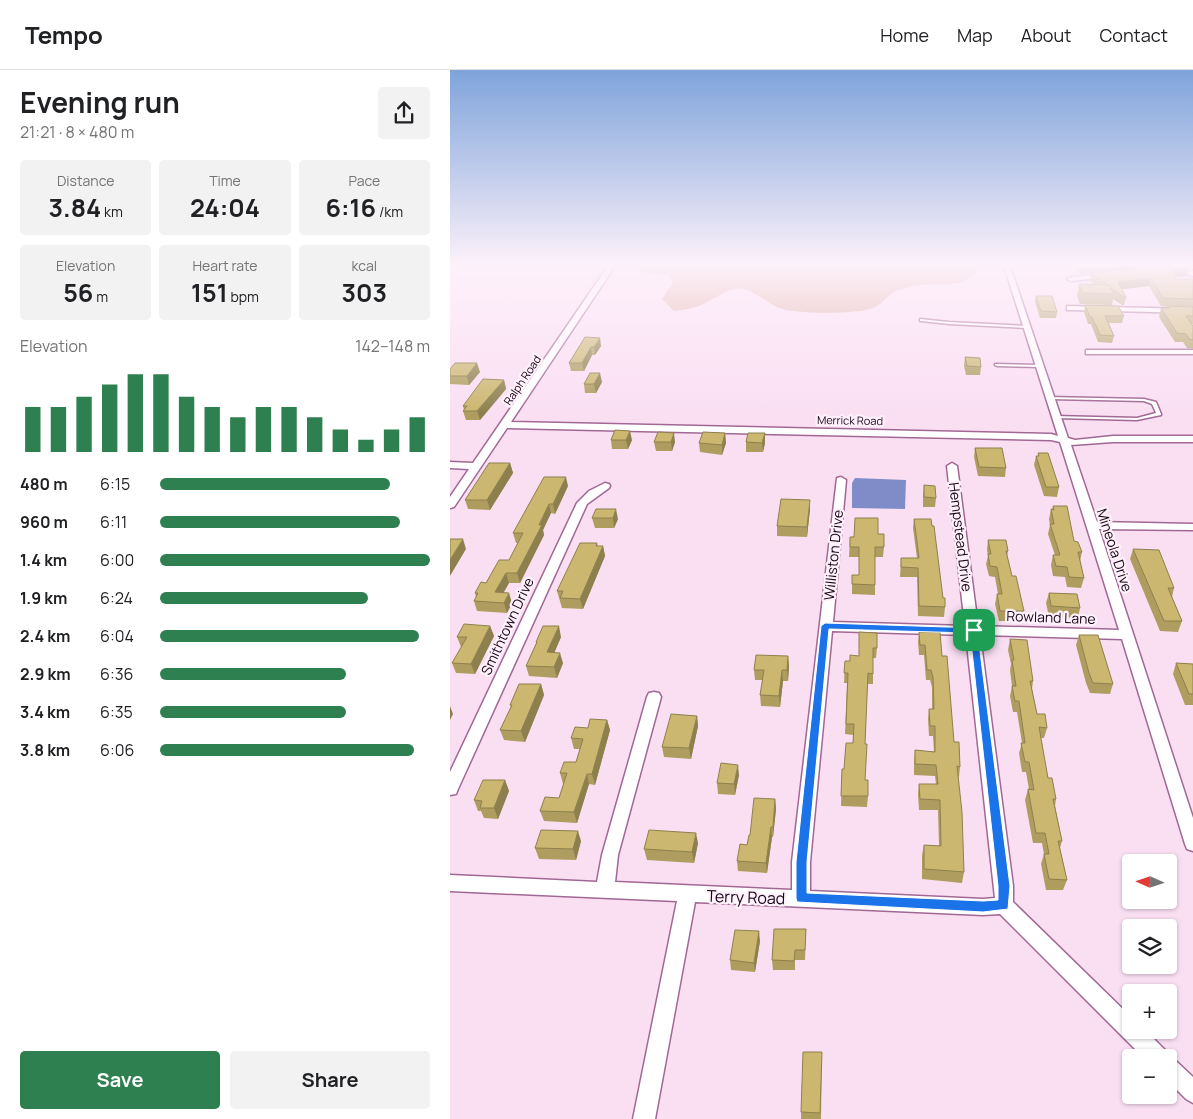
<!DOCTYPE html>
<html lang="en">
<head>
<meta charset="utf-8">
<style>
  :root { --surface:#fff; --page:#f2f2f2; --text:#202124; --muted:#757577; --line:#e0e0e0; --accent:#2e8051 }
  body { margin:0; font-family:Manrope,sans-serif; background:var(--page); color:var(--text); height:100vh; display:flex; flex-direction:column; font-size:19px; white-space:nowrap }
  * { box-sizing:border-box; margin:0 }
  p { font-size:16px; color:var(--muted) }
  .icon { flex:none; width:28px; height:28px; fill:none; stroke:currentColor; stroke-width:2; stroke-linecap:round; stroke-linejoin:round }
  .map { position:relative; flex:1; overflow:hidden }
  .drawer { display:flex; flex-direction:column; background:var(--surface); width:450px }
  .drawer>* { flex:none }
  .needle { width:32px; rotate:273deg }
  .controls { position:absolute; left:672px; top:784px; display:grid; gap:10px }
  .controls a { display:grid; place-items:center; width:55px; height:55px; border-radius:5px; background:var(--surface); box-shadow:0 1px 4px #0004; font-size:25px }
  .pin { position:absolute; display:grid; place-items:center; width:42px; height:42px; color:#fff; margin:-21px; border-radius:10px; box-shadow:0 2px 8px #0006 }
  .round { display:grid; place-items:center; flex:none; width:52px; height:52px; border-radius:5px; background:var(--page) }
  .head { display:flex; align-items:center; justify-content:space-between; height:85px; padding:0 20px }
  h1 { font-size:28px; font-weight:700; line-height:38px }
  .stats { display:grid; grid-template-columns:repeat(3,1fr); gap:8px; height:85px; padding:5px 20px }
  .stats div { display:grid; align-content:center; border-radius:5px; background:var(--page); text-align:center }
  .stats b { font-size:25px; font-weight:700 }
  .stats small { font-size:14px; font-weight:400 }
  .stats p { font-size:14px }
  .chart { height:140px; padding:10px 20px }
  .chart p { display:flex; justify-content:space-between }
  .chart svg { width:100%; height:90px; margin-top:5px; stroke:var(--accent); stroke-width:6 }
  .cta { display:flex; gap:10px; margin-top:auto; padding:10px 20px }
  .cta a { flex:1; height:58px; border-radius:5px; background:var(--accent); color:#fff; font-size:20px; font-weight:700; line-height:58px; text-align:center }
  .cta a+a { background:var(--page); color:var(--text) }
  ul { padding:0 20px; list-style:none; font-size:16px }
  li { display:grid; grid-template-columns:80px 60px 1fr; align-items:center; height:38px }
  li i { height:12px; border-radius:6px; background:var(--accent) }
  header { display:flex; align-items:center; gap:30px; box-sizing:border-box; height:70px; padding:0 25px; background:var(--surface); border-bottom:1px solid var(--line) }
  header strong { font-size:24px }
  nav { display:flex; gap:28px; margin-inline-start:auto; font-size:18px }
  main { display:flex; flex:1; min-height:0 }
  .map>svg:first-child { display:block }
</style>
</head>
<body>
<header>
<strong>Tempo</strong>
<nav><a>Home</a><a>Map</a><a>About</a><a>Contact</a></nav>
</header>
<main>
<section class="drawer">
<div class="head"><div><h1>Evening run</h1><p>21:21 · 8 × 480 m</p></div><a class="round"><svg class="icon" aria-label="share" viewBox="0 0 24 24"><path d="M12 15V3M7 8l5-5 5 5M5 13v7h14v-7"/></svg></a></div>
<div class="stats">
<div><p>Distance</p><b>3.84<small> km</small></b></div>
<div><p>Time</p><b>24:04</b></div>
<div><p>Pace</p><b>6:16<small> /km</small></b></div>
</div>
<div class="stats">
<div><p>Elevation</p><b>56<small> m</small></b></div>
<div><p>Heart rate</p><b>151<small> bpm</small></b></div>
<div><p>kcal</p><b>303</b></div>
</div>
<div class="chart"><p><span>Elevation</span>142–148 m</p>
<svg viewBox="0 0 160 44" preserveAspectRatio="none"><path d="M5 44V22M15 44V22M25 44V17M35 44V11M45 44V6M55 44V6M65 44V17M75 44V22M85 44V27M95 44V22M105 44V22M115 44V27M125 44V33M135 44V38M145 44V33M155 44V27"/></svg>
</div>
<ul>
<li><b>480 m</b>6:15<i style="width:85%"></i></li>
<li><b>960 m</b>6:11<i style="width:89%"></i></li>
<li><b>1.4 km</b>6:00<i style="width:100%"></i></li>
<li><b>1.9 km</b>6:24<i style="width:77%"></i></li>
<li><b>2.4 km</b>6:04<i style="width:96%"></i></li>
<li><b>2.9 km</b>6:36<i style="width:69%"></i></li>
<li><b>3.4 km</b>6:35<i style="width:69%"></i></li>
<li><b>3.8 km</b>6:06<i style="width:94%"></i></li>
</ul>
<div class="cta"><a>Save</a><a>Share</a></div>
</section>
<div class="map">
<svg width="743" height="1049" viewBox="0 0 743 1049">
  <rect width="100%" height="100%" fill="#fadff3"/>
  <path fill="#dcab9e" d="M188,196H526L527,202C511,220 484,212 463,216C457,218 449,219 444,222C435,227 432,236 420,239C401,244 351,244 332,239C317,235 301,215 284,219C271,222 259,233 246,237C239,239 231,240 224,241L212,229L223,212L217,205L189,202Z"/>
  <path fill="#808cc7" d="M405,408L456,410L455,439L402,438V413Z"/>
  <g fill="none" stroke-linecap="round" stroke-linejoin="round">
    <defs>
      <path id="service" d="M470,249L499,252L577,256L579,257L577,258L499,254L471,251H470Z
        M545,294L590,295L592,296L590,297L547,296L545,295Z
        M598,327L694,329L706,332L711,344V345L687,350L606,348L604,347V346L687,348L706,343L702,334L694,331L600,329L598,328Z"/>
      <path id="minor" d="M158,196H165L61,352L601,364L608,366L554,196H560L618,368L625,370L663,366H743V372H663L621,375L647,452L743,454V460L649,459L743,748V781L737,779L735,774L672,569L530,565L563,816V832L681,947V960H695L716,981L719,988L726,991L743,1007V1033L736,1029L719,1012V988H694L550,844L533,845L245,832L205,1049H183L227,831L0,821V805L147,812L152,785L197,627L199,623L204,622L209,623L211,627L168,785L165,812L342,820V792L387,408L391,407L396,410L383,552L515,556L497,396L502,393L507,396L528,556L669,560L610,372L601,370L57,358L4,437L0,438V427L19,399L0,398V392L23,393ZM382,561L516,565L545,828L533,829L360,821V792Z
        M721,196L733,197L743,201V206L731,201L720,199L719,198Z
        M657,204L661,206L659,207L621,211L617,209L621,207Z
        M617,236L743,239V243L620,240H617Z
        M636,280H743V284H636Z
        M155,413L159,414L160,416L159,418L137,434L8,719L6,724L0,725V702L127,433L139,421Z"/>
    </defs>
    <use href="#service" stroke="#a16894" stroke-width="3"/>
    <use href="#minor" stroke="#a16894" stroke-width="3"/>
    <use href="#service" fill="#fff" fill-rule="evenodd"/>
    <use href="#minor" fill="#fff" fill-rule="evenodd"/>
  </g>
  <path fill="#af9d5f" d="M626,196H704L631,204L625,199Z
    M704,196H740V198L739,197L737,206L725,207V209H743V254H742L743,256V279L737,278L733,272H725L709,247L711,238H718V237L711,236L699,216L672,219L676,227L674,235H672L663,229L662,235L630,234L627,226L629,214L645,215L640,211L641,203Z
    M586,226L607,242L606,248H590L585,232Z
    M635,235L674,246L672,253H658L664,266L662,273L648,272L641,254H638L634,242Z
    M135,267L151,276L145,285H142L134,301H121L119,293Z
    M515,287L531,297L530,305H516L514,296Z
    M0,299L30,302L19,315L0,314Z
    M54,310L56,319L30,350H16L13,341L14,340L13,336Z
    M152,312L146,323H135L134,314Z
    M275,363L276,373L272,385L250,382L249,373Z
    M315,363V373L313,382H296V372Z
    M161,370H182L178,379H162Z
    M204,372H225L222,381H206Z
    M525,378L556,398L555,407L528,406L524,387Z
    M588,383L609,417L607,427L594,426L584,395L586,386H588Z
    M60,393L63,403L40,440L18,439L15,430Z
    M474,415L486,428L485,437H473V425Z
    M118,416L105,444L101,443L93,460L94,465L70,513H59L54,522L62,533L57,543L27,541L24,531L26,527L25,523L59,490L68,473H66L63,463Z
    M603,436L624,471L632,482L630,491L634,508L631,518L617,517L615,507L603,506L601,495L603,485H605L598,464L600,455L599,449L601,439L602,440Z
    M146,439L168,449L164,458H145L142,448Z
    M360,439L357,467L327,466V456Z
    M464,449L482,456L493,528L495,537L494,547L468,546L467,507H450L451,488H467L463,458Z
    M428,464L434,477L433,487H425V525L402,524V505H409V487H399L400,467Z
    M538,470L558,481L557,486L562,506L574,541L572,551H549L545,534L547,524H548L545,507L539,506L536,494L538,486L537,480Z
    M147,473L148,476H153L155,486L133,539L112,538L107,521Z
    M683,479L724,518L722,527L732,551L728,562L710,561L680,489Z
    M599,523L630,538L628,548L599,547L596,533Z
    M40,556L44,566L25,604L6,603L2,593L12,577H11L7,567Z
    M409,562L427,578L426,588H423V614H417L415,674V710L418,726L417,737L391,736L392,699H394L403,673V665L395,664L397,613H394L395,591H400L409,586Z
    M469,562L492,586L504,672L510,697L509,707H508L514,802L512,813L472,809V785L474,775L489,776L488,740H469L468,724L469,714H486L485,706L464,705V691L465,680L484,682L483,666H479L478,649L479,639H482V617L480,610H476L474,585H469L468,572Z
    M629,565L663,614L660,624L640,623L636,613L626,575Z
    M111,567L104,583L113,593L107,608L79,606L76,596L86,574V572Z
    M560,569L583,611L582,619L587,644L597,658L594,668H591L598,708L606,729L605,736L612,771L610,778L617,810L613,820H596L591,794L594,784L592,773H583L575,730L578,719H579L576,702H572L569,683L572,673L567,642H563L560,626L562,616L560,600L561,594L558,580Z
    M338,586L339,596L338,611H333L330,637L311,636L310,625L313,610H305L304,600Z
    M726,593L743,594V635H735L723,604Z
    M91,614L94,625L75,672L54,670L50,660L61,637L60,635Z
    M247,646L248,656L241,689L214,687L212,677Z
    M157,650L160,660L145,715L139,714L127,753L94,751L90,741L109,728L114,714H113L110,703L126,692L130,679H124L121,668L138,658Z
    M289,705L285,725L268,724L267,713Z
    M55,710L59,721L48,749L34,748L31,741H28L24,730Z
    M325,729L326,739L323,767H322L317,803L288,801L287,791L297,775L300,765Z
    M131,771L126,790L89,789L85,778Z
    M248,773L244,793L197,790L194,779Z
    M356,859L355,890H345V900H323L322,890Z
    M310,871L305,902L281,900L280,890Z
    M372,982L371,1049H351V1042Z"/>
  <path fill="#8e804e" d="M636,196H704L631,204L632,197Z
    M739,198L737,206L722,207L724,200Z
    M701,208L699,216L666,220L668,212Z
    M150,268L151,276L145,285L144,277Z
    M141,277L142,285L134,301L132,293Z
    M27,293L30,302L19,315L17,306Z
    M150,303L152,312L146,323L144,314Z
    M54,310L56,319L30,350L27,341Z
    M180,361L182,370L178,379L176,370Z
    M224,363L225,372L222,381L221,372Z
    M275,363L276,373L272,385V375Z
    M315,363V373L313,382L312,373Z
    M60,393L63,403L40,440L37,430Z
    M116,407L118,416L105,444L103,434Z
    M360,430V439L357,467V457Z
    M99,434L101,443L93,460L94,465L70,513L67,503Z
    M166,439L168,449L164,458L163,448Z
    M13,469L16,479L0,506V490Z
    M153,476L155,486L133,539L130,529Z
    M56,503L59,513L48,532L45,522Z
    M59,523L62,533L57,543L54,533Z
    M40,556L44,566L25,604L21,594Z
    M109,556L111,567L100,593L97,582Z
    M110,583L113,593L107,608L104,597Z
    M338,586L339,596L338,611L337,600Z
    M332,600L333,611L330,637L329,626Z
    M91,614L94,625L75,672L71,661Z
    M0,636L3,644L0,650Z
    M247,646L248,656L241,689L239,678Z
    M157,650L160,660L145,715L142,704Z
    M288,695L289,705L285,725L284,714Z
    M137,704L139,714L127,753L124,742Z
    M55,710L59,721L48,749L44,738Z
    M325,729L326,739L323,767V757Z
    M321,757L322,767L317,803L316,793Z
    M128,761L131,771L126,790L123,779Z
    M246,763L248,773L244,793L242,782Z
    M309,861L310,871L305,902L304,893Z"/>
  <path fill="#cbb76f" stroke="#8e804e" d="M704,196H736L739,198L724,200L725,209H743V229L713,228L701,208L668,212L676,227H673L661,218L659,215H657L641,203Z
    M629,214L659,215L664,224L633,223Z
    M586,226H602L607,242L591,241Z
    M635,235L668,236L674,246H655L664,266L650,265L642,247H640Z
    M718,236L743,237V246H736L743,256V270L739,269L736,264L727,263L711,238H720Z
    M135,267L150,268L144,277H141L132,293H119Z
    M515,287L530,288L531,297L517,296Z
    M5,293H27L17,306H0V299Z
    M140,303H150L144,314H134Z
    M33,309L54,310L27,341H13L17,336H13Z
    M165,360L180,361L176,370H161Z
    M208,362L224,363L221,372H204Z
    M253,362L275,363L272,375L249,373Z
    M298,363H315L312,373L296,372Z
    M525,378H552L556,398L529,397Z
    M588,383H598L609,417H596L586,386H589Z
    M39,393H60L37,430H15Z
    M94,407H116L103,434H99L89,455H92L67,503H56L45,522L59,523L54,533L24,531L28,523H25L31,512L36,513L49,490H59L73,463H63Z
    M474,415L485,416L486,428L474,427Z
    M331,429L360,430L357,457L327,456Z
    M603,436H617L624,471L628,472L632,482H628L634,508L619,507L617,497L606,496L603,485H610L600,454H604L601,439L604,440Z
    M146,439H166L163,448H142Z
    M405,448H428V464H434V477H425V515L402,514V505H409V477H400V467H404Z
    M464,449H481L482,456H484L493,528H495V537L469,536L468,498L451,497V488H469Z
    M0,469H13L0,490Z
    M538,470H556L558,481H556L562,506H566L574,541H550L547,524H552L547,497L540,496L538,484H541Z
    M130,473H147L146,476H153L130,529L110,528L113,521H107Z
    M683,479L709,480L724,518H718L732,551H714Z
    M599,523L627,524L630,538L601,536Z
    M14,554L40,556L21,594L2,593L17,567H7Z
    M93,556H109L97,582L110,583L104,597L76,596L87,572H86Z
    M409,562L427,563V578H423V604L418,603L415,674H417L415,710H418V726H391L392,699H394L396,673H403L404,654H396L398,603H394L395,591H400V585L409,586Z
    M469,562H490L492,586H497L504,672H509L510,697L507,696L512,742L514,802L474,799V775L491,776L490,730L470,729L469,714H488L486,695L465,694V680L485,682V656H480L479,639H484L483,607L481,600H477L475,575H470Z
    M629,565H648L663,614L643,613L639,603Z
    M560,569L577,570L583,611H580L587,644H595L597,658L589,657L598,708H602L606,729H603L612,771H608L617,810L599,809L594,784H599L595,763H586L578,719L584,720L579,692H575L571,673H575L569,631H565L562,616H566L562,590H564Z
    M306,585L338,586L337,600H332L329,626L310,625L314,600H304Z
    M726,593L743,594V624H739Z
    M69,614H91L71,661L50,660L62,635H60Z
    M221,644L247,646L239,678L212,677Z
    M140,649L157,650L142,704H137L124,742L90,741L95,727L109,728L117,703H110L114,692H126L133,669L121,668L125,657L138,658Z
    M271,693L288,695L284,714L267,713Z
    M33,710H55L44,738H30L32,731L24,730Z
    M304,728L325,729L323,757H321L316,793L287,791L290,774L297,775L299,765H300Z
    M91,760L128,761L123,779L85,778Z
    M199,760L246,763L242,782L194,779Z
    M324,859H356L355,880H345L344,891L322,890Z
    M285,860L309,861L304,893L280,890Z
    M353,982H372L370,1043L351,1042Z"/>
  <linearGradient id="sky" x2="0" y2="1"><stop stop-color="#7ea4db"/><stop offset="0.57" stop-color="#fdf1fa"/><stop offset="1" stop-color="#fdf1fa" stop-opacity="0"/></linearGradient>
  <rect width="743" height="343" fill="url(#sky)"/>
  <path fill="#1a73e8" stroke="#fff" fill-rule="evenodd" d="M375,553L527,558L560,816L558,839L533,842L347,832L346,828V792L371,556ZM379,559L520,563L548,816V830L533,831L357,823V792Z"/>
  <g text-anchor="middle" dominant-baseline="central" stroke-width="4.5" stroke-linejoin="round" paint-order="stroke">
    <g font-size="11" fill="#180414" stroke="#fef1fb">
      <text transform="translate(72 310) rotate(-56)">Ralph Road</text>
      <text transform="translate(400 350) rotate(1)">Merrick Road</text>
    </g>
    <g font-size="14" fill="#180414" stroke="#fef1fb">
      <text transform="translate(511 467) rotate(83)">Hempstead Drive</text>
      <text transform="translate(665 480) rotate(72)">Mineola Drive</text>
      <text transform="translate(383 485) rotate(-84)">Williston Drive</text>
      <text transform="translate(601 547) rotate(2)">Rowland Lane</text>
      <text transform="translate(57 556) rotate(-65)">Smithtown Drive</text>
    </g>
    <g font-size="16" fill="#180414" stroke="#fef1fb">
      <text transform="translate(296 827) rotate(2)">Terry Road</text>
    </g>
  </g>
</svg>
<div class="controls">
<a><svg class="needle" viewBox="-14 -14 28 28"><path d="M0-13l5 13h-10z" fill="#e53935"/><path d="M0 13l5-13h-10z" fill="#757577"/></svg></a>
<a><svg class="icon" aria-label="layers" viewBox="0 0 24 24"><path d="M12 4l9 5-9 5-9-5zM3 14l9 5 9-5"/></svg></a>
<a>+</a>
<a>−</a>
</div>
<div class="pin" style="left:524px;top:560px;background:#1e9e55"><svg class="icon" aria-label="arrive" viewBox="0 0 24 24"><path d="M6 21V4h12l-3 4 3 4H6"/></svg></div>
</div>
</main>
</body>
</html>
